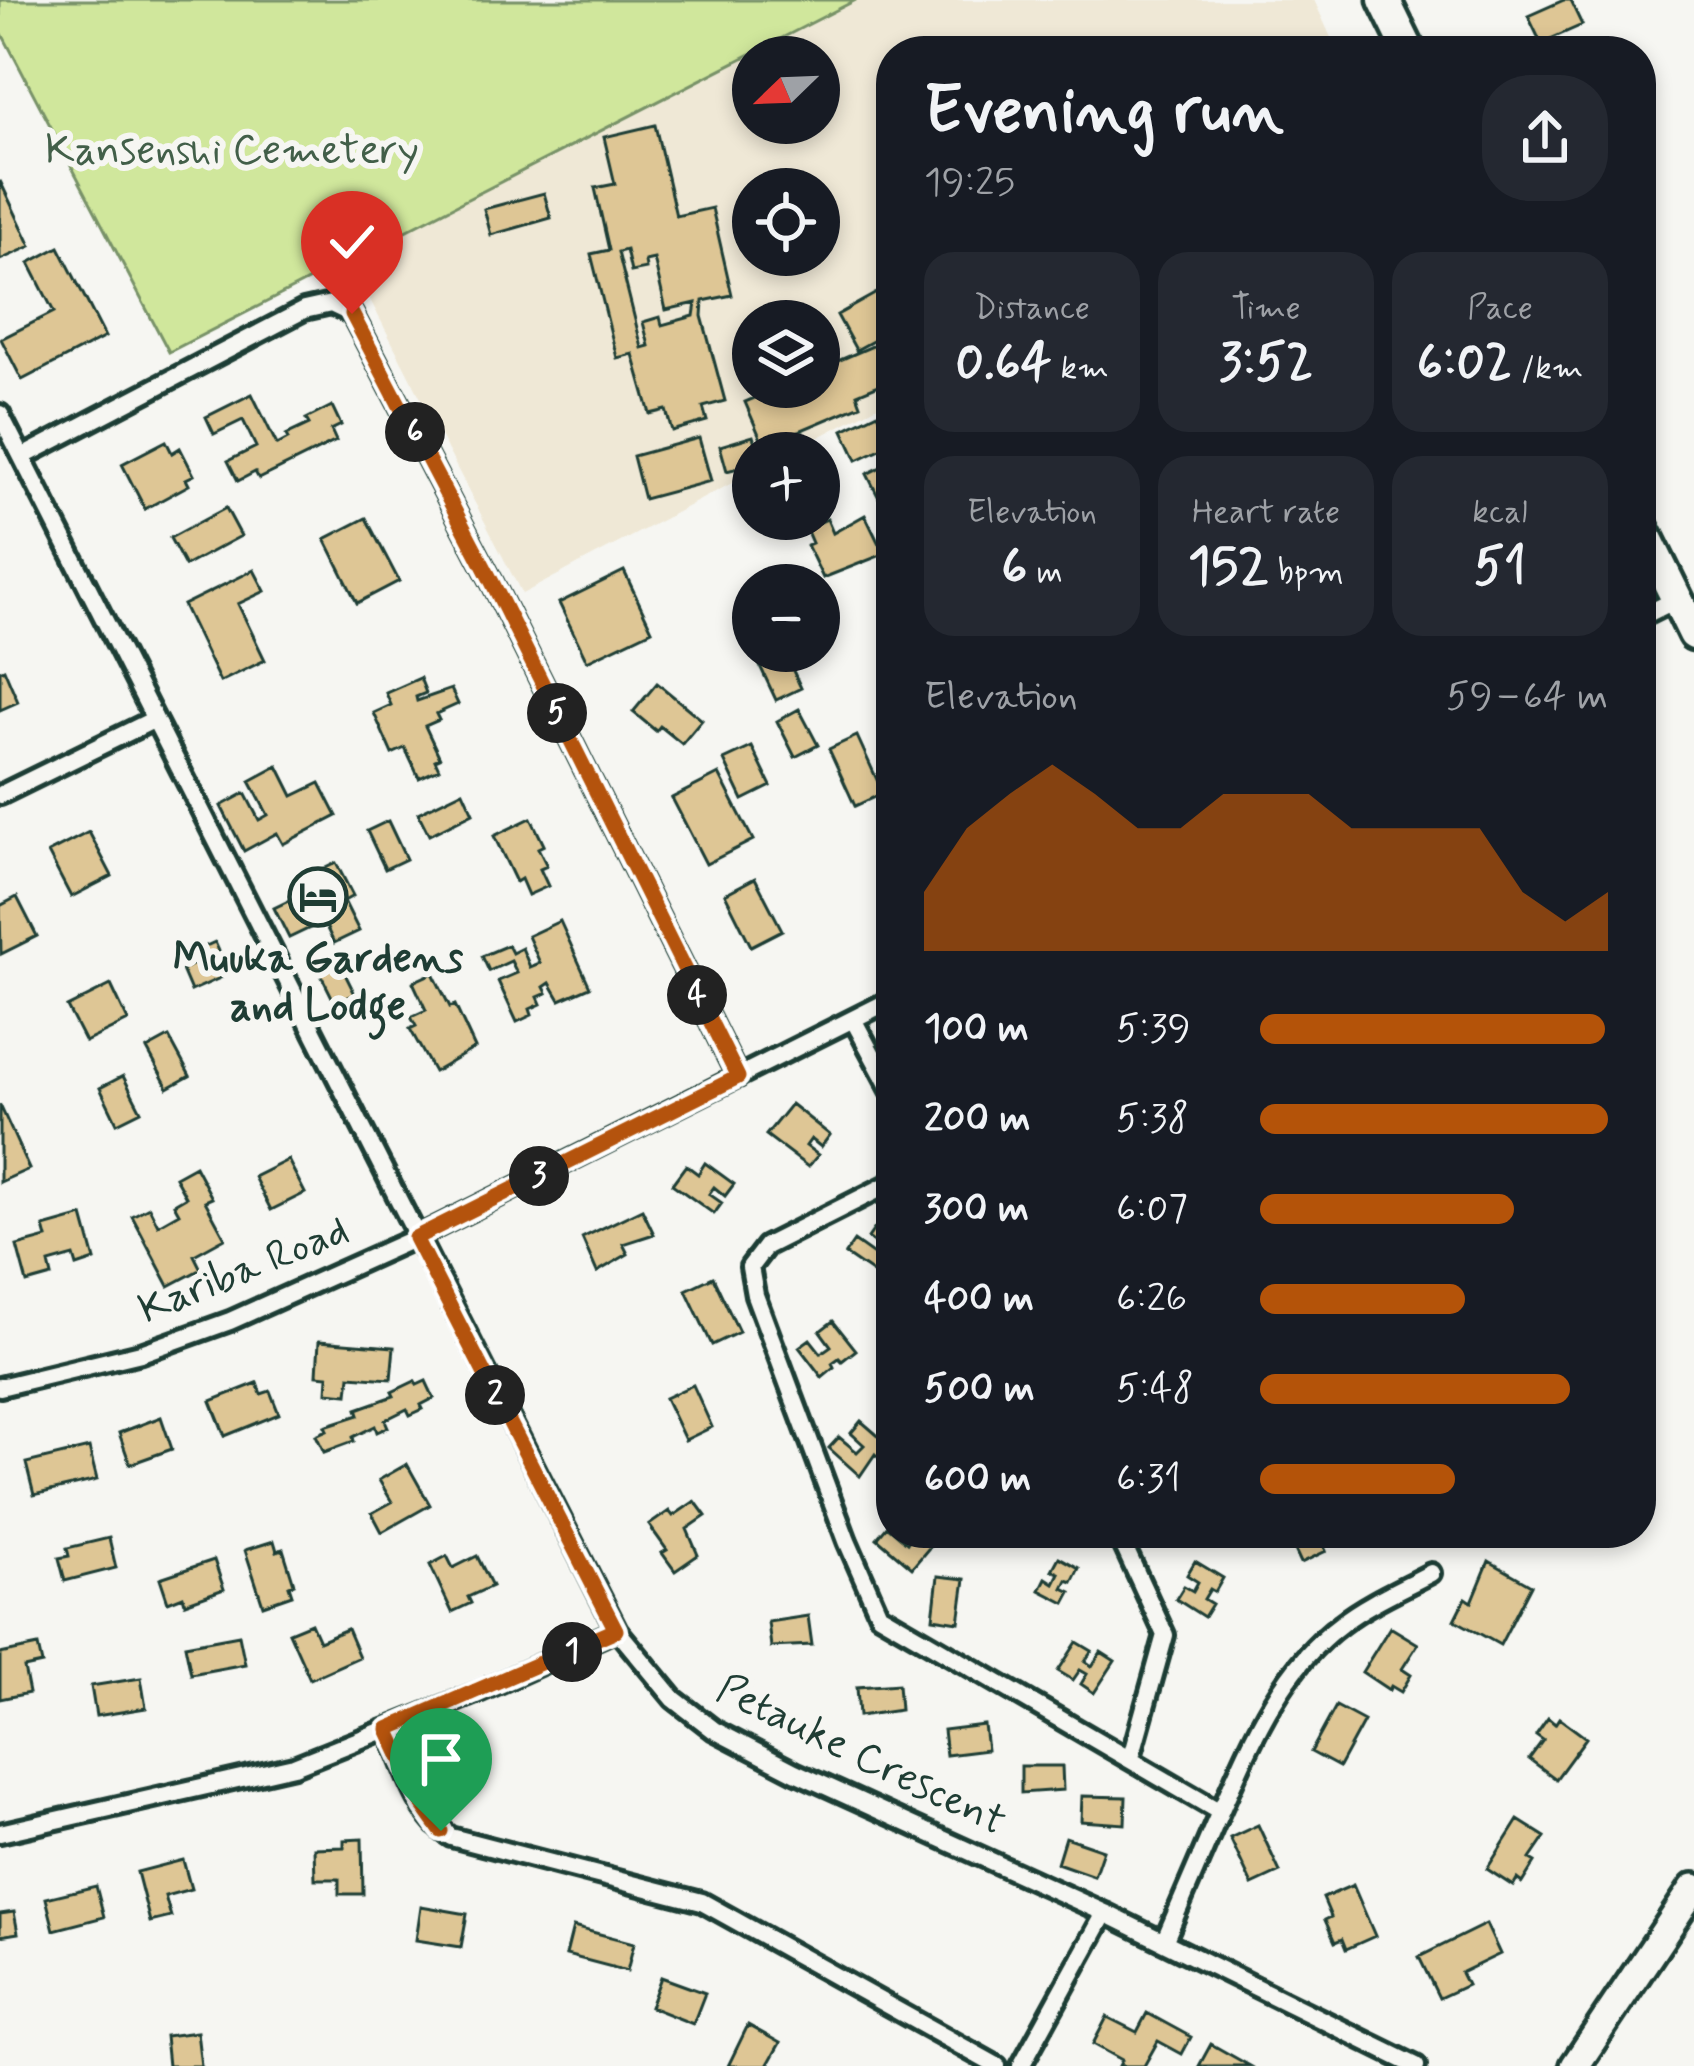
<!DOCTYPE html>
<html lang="en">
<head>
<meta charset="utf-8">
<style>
  :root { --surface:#171b24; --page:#242831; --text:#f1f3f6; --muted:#9ea1a6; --accent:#b45309 }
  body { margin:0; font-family:Mynerve,sans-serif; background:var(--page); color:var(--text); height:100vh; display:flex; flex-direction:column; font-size:45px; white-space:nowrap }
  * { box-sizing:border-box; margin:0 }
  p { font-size:39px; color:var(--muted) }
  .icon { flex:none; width:66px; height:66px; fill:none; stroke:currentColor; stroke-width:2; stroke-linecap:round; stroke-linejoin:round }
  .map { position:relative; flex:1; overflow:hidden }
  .details { position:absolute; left:876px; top:36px; width:780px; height:1512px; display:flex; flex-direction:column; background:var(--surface); border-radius:48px; box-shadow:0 6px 18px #0003 }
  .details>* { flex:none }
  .needle { width:78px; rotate:247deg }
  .buttons { position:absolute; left:732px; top:36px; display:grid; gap:24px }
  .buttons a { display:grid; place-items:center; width:108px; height:108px; border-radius:50%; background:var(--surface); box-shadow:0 6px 18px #0003; font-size:60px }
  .pin { position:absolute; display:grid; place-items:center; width:102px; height:102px; color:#fff; margin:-123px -51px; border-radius:50% 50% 50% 0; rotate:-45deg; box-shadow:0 0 12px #0007 }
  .pin .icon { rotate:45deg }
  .km { position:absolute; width:60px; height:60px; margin:-30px; border-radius:50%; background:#222; color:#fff; font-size:33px; line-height:60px; text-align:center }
  .round { display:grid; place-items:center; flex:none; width:126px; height:126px; border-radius:48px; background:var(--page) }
  .head { display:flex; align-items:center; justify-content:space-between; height:204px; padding:0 48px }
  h1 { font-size:66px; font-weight:700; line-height:90px }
  .metrics { display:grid; grid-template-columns:repeat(3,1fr); gap:18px; height:204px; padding:12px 48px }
  .metrics div { display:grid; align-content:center; border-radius:30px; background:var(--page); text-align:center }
  .metrics b { font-size:51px; font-weight:700 }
  .metrics small { font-size:33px; font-weight:400 }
  .metrics p { font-size:33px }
  .chart { height:336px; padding:24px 48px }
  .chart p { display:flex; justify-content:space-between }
  .chart svg { width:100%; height:216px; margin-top:12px; fill:var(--accent); opacity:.7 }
  ul { padding:0 48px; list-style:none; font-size:39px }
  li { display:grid; grid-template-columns:192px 144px 1fr; align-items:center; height:90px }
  li i { height:30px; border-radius:15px; background:var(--accent) }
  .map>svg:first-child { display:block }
</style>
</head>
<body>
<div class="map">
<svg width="1694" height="2066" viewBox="0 0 1694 2066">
  <rect width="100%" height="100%" fill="#f6f6f2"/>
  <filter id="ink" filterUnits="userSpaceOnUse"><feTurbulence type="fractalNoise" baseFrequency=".00833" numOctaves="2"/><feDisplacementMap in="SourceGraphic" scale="24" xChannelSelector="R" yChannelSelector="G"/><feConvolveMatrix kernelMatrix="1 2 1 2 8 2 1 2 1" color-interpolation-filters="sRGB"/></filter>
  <g filter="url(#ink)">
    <path fill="#efe8d6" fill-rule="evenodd" d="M856,0H1314L1337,51H891V399L789,453H753V472L522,594L349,259ZM753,57H819V123H753ZM753,189H819V255H753ZM753,321H819V387H753Z"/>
    <path fill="#d0e79c" stroke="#789268" stroke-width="3" d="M0,0H856L169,352L0,30Z"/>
    <path fill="#dec695" stroke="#1f3d34" stroke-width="3" fill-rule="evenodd" d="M1564,0H1570L1582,25L1541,43L1528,16Z
      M655,125L676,216L712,208L732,295L703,301L702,316L725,401L703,407L707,421L672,431L666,410L650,414L633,354L617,358L591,254L609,250L595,188L615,184L604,137ZM626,250L631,272L646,269L645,261L654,259L666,310L696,303L694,316L662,325L660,317L643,322L649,346L642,348L618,252Z
      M0,181L31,246L0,260Z
      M544,193L551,218L491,235L484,209Z
      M59,247L105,337L22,380L1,339L54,312L29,263Z
      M891,285V331L856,350L837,315Z
      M891,338V380L857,394L861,405L764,446L745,402L781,387H819V369Z
      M252,394L277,445L288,439L286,435L309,424L306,419L332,406L341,425L331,430L336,441L259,479L255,472L238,481L228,461L256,447L243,420L214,434L206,417Z
      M878,413L891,444L857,460L843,430Z
      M753,436L758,453H753V464L727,471L720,446Z
      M699,438L711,481L644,499L633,456Z
      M166,441L172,453L180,448L194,475L186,479L189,485L145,509L122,464Z
      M891,462V492L879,498L867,474Z
      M226,508L241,536L185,566L170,538Z
      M865,515L884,554L823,578L807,545L812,543L806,529L827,519L833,533Z
      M366,518L399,581L357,603L325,539Z
      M254,570L265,591L238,604L265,660L220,682L183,605Z
      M624,571L652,630L587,661L559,603Z
      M753,651H784L801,688L776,700Z
      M4,669L18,702L0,710V671Z
      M420,678L426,693L416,697L417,701L451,689L458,704L436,714L439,720L425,726L440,758L435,760L439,769L419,778L405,748L392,754L374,713L391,705L386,693Z
      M657,683L702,720L682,744L660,726L656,731L633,712Z
      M799,709L818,745L795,757L777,721Z
      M857,736L883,793L855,806L829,749Z
      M752,747L771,786L743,800L724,760Z
      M278,766L293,796L320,783L337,816L283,844L277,833L244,851L221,806L245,793L259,820L268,815L250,781Z
      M719,774L753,840L706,864L672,798Z
      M463,791L473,813L429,835L418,813Z
      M531,818L544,845L538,848L547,866L540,869L548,886L528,895L521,879L516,882L494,836Z
      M388,821L406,859L385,869L367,831Z
      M89,832L112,876L71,897L48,853Z
      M336,863L353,896L344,901L359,931L334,943L317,908L307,913L314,926L289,938L274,908L309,891L303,879Z
      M755,878L782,930L751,946L725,894Z
      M17,897L37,936L1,954L0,906Z
      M560,921L590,987L560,1000L550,983L544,987L547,993L538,997L541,1004L530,1009L532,1015L517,1022L498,981L517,973L511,961L489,971L482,956L508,945L512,953L522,948L530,967L540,963L528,936Z
      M215,942L229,974L191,991L182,970L196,963L191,953Z
      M340,964L355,994L335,1003L320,973Z
      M433,973L450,1007L455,1005L475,1048L434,1072L410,1029L416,1026L411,1017L426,1010L413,982Z
      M111,985L128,1021L85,1042L67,1007Z
      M169,1037L190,1076L168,1088L147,1049Z
      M123,1076L141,1111L117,1123L100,1088Z
      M791,1104L830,1135L821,1147L811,1139L806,1146L818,1155L808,1167L766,1135Z
      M0,1105L29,1169L0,1182Z
      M288,1160L305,1193L271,1210L254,1177Z
      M705,1163L734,1184L725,1196L714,1187L709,1194L722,1203L714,1214L672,1184L686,1165L698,1174Z
      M195,1166L212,1198L205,1201L225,1238L194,1255L201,1269L169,1286L132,1216L149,1207L158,1225L179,1213L174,1204L186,1197L175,1177Z
      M642,1209L654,1234L623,1244L628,1254L597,1272L582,1238Z
      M83,1216L95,1260L77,1266L74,1256L49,1263L52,1276L27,1283L17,1246L47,1238L44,1227Z
      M877,1225L891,1234L888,1265L891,1268L883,1280L845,1254L854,1241L875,1256L881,1248L868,1238Z
      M713,1277L739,1332L712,1345L686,1290Z
      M833,1321L856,1350L842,1361L839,1358L832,1363L834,1367L822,1377L799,1347L810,1339L821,1353L831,1346L820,1331Z
      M319,1341L394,1347L391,1379L350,1376L348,1394L327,1392L328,1376L317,1375Z
      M415,1381L417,1385L426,1381L434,1398L421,1405L423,1409L410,1415L407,1409L385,1420L388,1427L377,1432L375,1426L353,1437L354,1441L324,1452L316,1435L327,1430L325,1426L359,1415L357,1409L394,1396L392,1392Z
      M257,1383L261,1394L270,1391L279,1414L225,1436L211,1401Z
      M693,1385L712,1427L685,1440L665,1398Z
      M161,1417L172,1449L130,1464L119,1433Z
      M861,1421L890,1446L879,1458L875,1454L860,1476L829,1448L839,1437L857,1452L864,1445L851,1433Z
      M89,1448L97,1480L34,1495L26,1463Z
      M407,1464L430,1505L382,1532L372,1513L392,1502L379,1480Z
      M695,1501L706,1516L687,1529L698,1555L675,1571L662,1553L667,1550L649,1525L669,1511L673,1516Z
      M887,1526L907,1543L912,1536L909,1533L939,1536L912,1568L877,1538Z
      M1287,1533H1318L1326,1551L1301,1563Z
      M109,1538L116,1568L65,1581L59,1558L69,1556L67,1548Z
      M274,1541L277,1551L283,1549L294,1584L289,1586L292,1595L263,1605L245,1550Z
      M447,1556L453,1568L477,1556L492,1586L468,1597L471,1603L452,1612L430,1565Z
      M1059,1557L1079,1568L1072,1582L1067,1580L1063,1588L1071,1592L1065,1603L1040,1590L1046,1578L1054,1583L1059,1573L1052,1570Z
      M214,1560L224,1589L185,1603L183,1596L168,1602L160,1578Z
      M1195,1561L1223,1578L1215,1592L1210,1589L1204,1599L1212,1604L1204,1617L1176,1599L1184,1586L1193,1591L1198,1582L1187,1575Z
      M1489,1561L1531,1585L1500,1645L1455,1620L1466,1598L1472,1602Z
      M938,1576L965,1579L959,1622L933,1618Z
      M808,1616L812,1645L771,1647L768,1622Z
      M311,1623L319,1641L347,1629L359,1657L310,1679L289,1632Z
      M1390,1627L1418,1644L1402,1669L1411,1675L1401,1692L1391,1686L1389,1690L1362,1672Z
      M239,1635L245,1664L191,1674L185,1645Z
      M1077,1642L1092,1651L1085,1661L1092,1666L1101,1652L1115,1661L1094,1693L1081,1684L1087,1674L1080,1670L1073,1680L1058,1671Z
      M38,1646L42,1664L24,1668L29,1693L0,1699V1654Z
      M141,1678L146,1708L96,1716L91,1686Z
      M898,1684L900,1710L859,1716L857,1687Z
      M1336,1706L1364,1721L1339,1767L1311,1752Z
      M1548,1718L1555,1724L1559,1718L1586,1738L1556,1779L1529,1759L1543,1740L1536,1735Z
      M984,1725L987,1750L946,1755L943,1730Z
      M1021,1766H1062L1063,1790L1021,1793Z
      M1082,1796L1126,1797L1125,1824L1081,1821Z
      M1518,1820L1545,1837L1530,1859L1535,1862L1522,1883L1517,1879L1513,1886L1487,1869Z
      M1258,1825L1280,1872L1252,1885L1230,1838Z
      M1065,1837L1103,1850L1094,1876L1057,1863Z
      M362,1839L363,1894H339V1879H315L314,1848L344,1847V1840Z
      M183,1860L191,1889L165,1896L171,1917L150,1922L137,1872Z
      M1353,1885L1375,1936L1346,1949L1342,1939L1335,1942L1325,1920L1331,1917L1323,1898Z
      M96,1886L104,1917L54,1930L46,1898Z
      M421,1906L467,1914L461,1947L416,1940Z
      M14,1912L18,1933L0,1936V1914Z
      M1486,1924L1500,1954L1461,1973L1467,1985L1439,1998L1419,1957Z
      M573,1927L634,1943L627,1971L566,1955Z
      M661,1977L705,1993L693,2024L650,2007Z
      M1147,2013L1191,2037L1182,2054L1158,2041L1144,2066H1119L1122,2060L1093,2044L1107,2017L1137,2032Z
      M748,2025L780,2043L767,2066H728Z
      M197,2032L201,2066H168L165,2036Z
      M1211,2044L1250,2066H1199Z"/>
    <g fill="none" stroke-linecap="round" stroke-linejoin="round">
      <defs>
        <path id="street" d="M0,414L617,1630
          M22,457L304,310L331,304L352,314L492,582L738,1077
          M1641,617L1677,599
          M0,795L153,720
          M853,1019L891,1090
          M891,1183L766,1246L750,1267L755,1295L847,1541L879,1614L1220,1812L1164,1942
          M0,1387L141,1353L230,1321L415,1238L891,1000
          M1118,1533L1165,1635L1131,1757
          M388,1729C404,1764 417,1816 451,1837L702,1902L997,2066
          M1220,1812C1250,1744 1280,1669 1341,1624C1368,1603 1401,1589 1431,1573
          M0,1833L294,1766L481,1691L617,1630L674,1699L714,1730L795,1772L1105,1913
          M1021,2066L1105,1913L1416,2066"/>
        <path id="primary" d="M1575,2066L1694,1888"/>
        <path id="highway" d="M1384,0L1409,51
          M1641,526L1694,634"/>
      </defs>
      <use href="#street" stroke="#1f3d34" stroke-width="26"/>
      <use href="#primary" stroke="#1f3d34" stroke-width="36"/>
      <use href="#highway" stroke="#1f3d34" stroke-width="39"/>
      <use href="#street" stroke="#f6f6f2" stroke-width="16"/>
      <use href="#primary" stroke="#f6f6f2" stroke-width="27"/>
      <use href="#highway" stroke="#f6f6f2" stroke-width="30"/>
    </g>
  </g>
  <g fill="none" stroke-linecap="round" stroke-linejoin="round" filter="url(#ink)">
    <defs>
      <path id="route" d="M352,314L492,582L738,1077L415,1238L616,1630L388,1729L424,1807L441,1831"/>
    </defs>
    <use href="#route" stroke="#fff" stroke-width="24"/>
    <use href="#route" stroke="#b45309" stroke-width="15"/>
  </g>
  <defs>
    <symbol id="hotel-ring" viewBox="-11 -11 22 22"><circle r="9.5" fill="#f6f6f2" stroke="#1f3d34" stroke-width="1.5"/><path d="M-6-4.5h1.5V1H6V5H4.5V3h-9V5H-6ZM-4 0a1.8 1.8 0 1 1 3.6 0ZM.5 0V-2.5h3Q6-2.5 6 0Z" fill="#1f3d34"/></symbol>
  </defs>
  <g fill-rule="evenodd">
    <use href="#hotel-ring" x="285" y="864" width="66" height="66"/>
  </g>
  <g text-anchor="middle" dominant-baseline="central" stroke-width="12" stroke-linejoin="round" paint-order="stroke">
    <g font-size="42" fill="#425f49" stroke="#f6f6f2">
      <text x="232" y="151">Kansenshi Cemetery</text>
    </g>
    <g font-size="42" font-weight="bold" fill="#1f3d34" stroke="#f6f6f2">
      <text x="318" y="959">Muuka Gardens<tspan x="318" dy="48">and Lodge</tspan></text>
    </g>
    <g font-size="42" fill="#1f3d34" stroke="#f6f6f2">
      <text transform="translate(244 1271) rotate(-22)">Kariba Road</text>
      <text transform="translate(861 1756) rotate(26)">Petauke Crescent</text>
    </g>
  </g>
</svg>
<div class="buttons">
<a><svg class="needle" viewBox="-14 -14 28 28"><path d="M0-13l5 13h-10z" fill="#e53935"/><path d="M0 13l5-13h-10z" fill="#9ea1a6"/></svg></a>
<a><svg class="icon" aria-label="locate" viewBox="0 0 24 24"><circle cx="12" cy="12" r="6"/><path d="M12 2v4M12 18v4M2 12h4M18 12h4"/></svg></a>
<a><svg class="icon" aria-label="layers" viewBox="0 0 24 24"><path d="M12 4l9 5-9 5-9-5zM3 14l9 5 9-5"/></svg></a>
<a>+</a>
<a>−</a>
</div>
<div class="pin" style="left:441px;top:1831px;background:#1e9e55"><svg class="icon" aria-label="arrive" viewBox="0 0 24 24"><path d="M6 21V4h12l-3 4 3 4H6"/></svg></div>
<div class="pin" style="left:352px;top:314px;background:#d93025"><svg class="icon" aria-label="check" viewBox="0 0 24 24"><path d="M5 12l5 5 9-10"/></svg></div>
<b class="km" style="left:572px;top:1652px">1</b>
<b class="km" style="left:495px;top:1395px">2</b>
<b class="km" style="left:539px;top:1176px">3</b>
<b class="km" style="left:697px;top:995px">4</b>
<b class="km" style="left:557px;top:713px">5</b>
<b class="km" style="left:415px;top:432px">6</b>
<section class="details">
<div class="head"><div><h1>Evening run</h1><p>19:25</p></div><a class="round"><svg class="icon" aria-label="share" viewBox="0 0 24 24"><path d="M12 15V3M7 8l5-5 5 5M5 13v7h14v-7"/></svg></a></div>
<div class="metrics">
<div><p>Distance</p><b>0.64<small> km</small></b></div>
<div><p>Time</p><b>3:52</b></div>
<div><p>Pace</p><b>6:02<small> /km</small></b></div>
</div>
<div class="metrics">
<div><p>Elevation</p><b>6<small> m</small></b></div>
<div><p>Heart rate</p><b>152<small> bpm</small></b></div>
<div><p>kcal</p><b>51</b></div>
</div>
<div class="chart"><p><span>Elevation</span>59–64 m</p>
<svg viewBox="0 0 160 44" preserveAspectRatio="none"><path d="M0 44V32L10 19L20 12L30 6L40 12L50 19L60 19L70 12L80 12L90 12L100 19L110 19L120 19L130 19L140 32L150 38L160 32V44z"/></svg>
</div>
<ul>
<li><b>100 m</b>5:39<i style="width:99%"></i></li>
<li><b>200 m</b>5:38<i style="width:100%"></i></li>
<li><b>300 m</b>6:07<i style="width:73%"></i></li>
<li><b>400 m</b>6:26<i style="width:59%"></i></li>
<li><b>500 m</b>5:48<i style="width:89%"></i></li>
<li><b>600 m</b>6:31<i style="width:56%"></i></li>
</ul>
</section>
</div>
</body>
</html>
